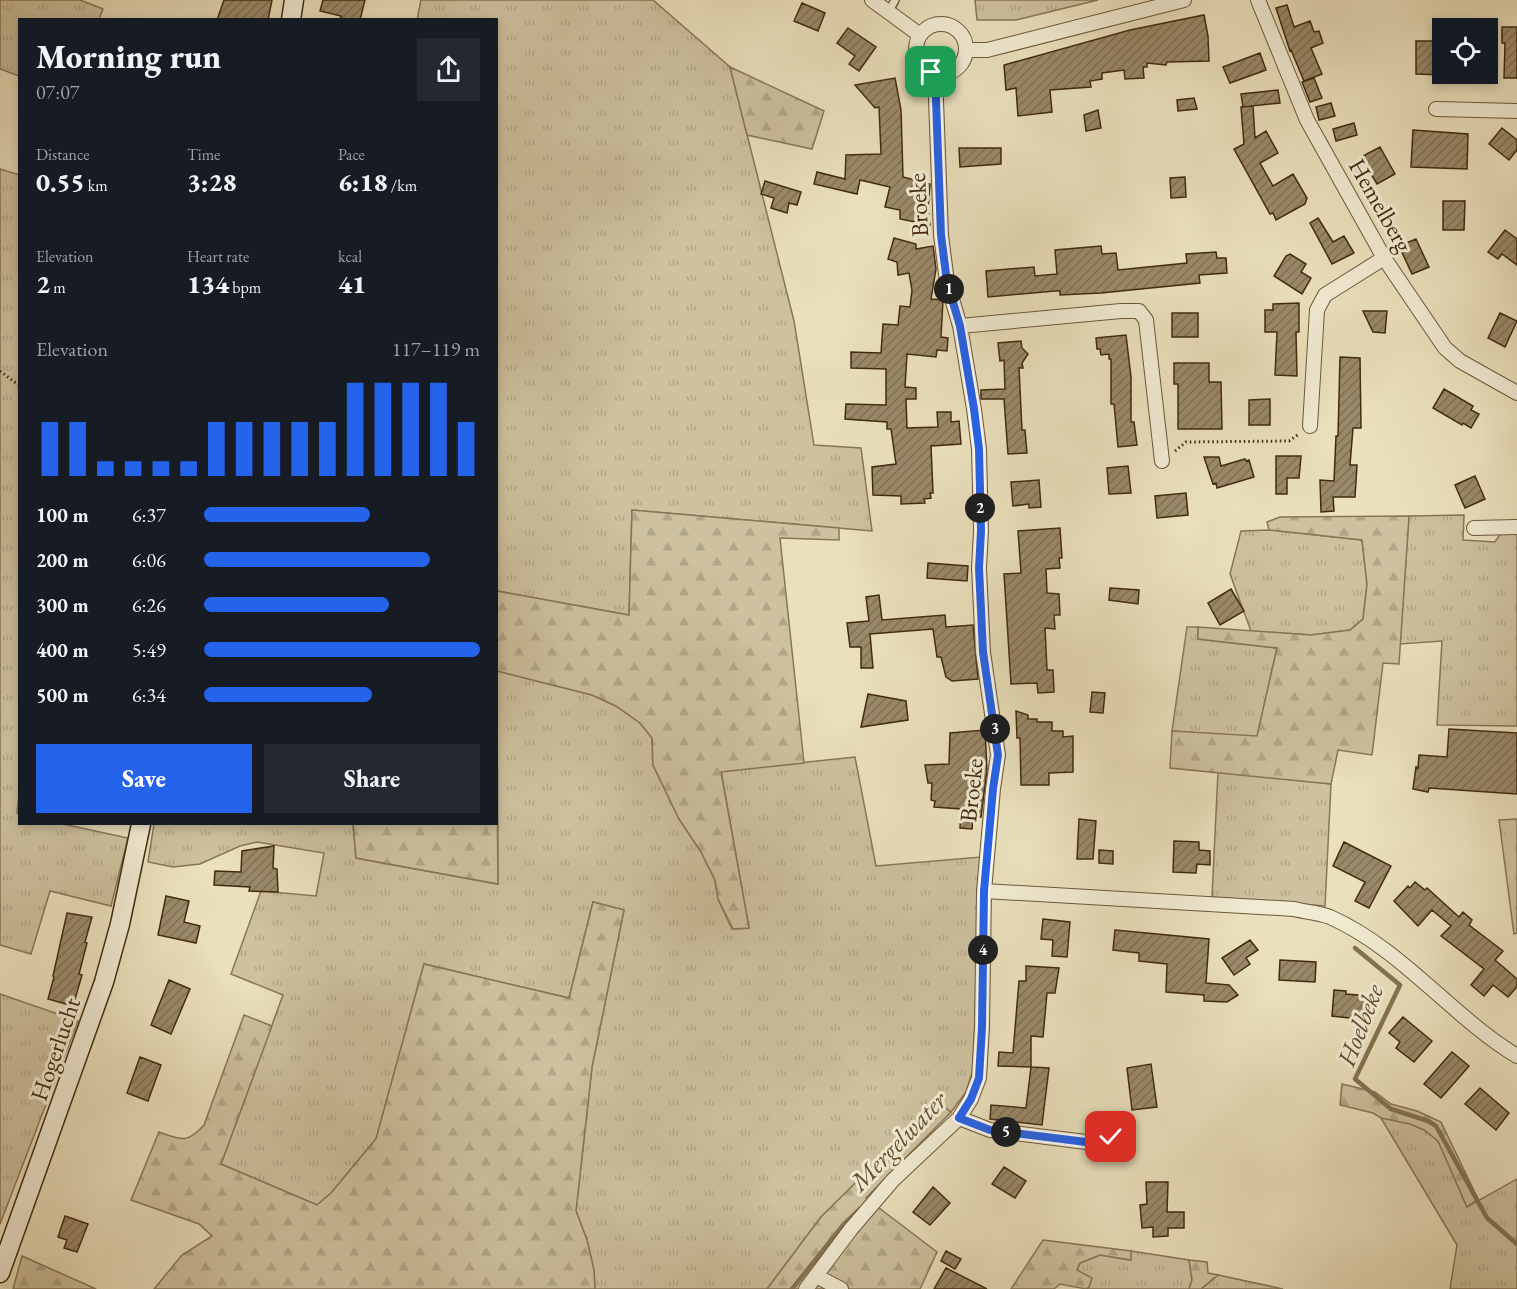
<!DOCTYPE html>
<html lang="en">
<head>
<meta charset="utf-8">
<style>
  :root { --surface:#171b24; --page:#242831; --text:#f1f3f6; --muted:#9ea1a6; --accent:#2563eb }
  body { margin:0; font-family:"EB Garamond",serif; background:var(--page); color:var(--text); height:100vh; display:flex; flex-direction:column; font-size:22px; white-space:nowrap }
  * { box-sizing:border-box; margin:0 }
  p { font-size:20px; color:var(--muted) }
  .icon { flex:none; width:33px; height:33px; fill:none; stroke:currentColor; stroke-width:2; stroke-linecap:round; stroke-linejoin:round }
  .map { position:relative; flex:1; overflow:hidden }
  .details { position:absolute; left:18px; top:18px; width:480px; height:807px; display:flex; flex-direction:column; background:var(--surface); border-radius:0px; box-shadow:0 3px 9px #0003 }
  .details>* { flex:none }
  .buttons { position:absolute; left:1432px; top:18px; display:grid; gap:12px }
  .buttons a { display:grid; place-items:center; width:66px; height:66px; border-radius:0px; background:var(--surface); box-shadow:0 3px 9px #0003; font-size:30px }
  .pin { position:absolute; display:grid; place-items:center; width:51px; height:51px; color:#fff; margin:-26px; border-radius:12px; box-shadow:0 3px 9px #0006 }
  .km { position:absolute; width:30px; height:30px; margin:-15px; border-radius:50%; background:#222; color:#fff; font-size:16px; line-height:30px; text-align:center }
  .round { display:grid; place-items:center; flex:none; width:63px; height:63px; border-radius:0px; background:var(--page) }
  .head { display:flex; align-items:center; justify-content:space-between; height:102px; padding:0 18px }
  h1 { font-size:33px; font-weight:800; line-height:45px }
  .metrics { display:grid; grid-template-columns:repeat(3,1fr); gap:9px; height:102px; padding:6px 18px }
  .metrics div { display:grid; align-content:center }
  .metrics b { font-size:26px; font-weight:800 }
  .metrics small { font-size:16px; font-weight:400 }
  .metrics p { font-size:16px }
  .chart { height:168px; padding:12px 18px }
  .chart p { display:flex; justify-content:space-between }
  .chart svg { width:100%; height:108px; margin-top:6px; stroke:var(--accent); stroke-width:6 }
  .cta { display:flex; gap:12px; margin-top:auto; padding:12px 18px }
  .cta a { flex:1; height:69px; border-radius:0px; background:var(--accent); color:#fff; font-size:24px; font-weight:800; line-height:69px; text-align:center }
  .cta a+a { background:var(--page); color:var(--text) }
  ul { padding:0 18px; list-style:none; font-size:20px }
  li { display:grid; grid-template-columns:96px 72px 1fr; align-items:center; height:45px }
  li i { height:15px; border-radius:8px; background:var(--accent) }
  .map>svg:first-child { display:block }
</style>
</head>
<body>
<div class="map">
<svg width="1517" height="1289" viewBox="0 0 1517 1289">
  <defs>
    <pattern id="grass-tufts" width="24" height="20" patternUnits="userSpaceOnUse" patternTransform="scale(1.5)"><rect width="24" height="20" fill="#cec19f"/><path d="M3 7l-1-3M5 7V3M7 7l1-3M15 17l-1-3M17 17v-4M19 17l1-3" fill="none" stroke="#b2a688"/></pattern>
    <pattern id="forest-firs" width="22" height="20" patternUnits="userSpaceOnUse" patternTransform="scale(1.5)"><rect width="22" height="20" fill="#cec19f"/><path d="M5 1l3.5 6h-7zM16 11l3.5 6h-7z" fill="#b2a688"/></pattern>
    <pattern id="building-hatch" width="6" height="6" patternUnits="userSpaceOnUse" patternTransform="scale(1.5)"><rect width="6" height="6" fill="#9a8969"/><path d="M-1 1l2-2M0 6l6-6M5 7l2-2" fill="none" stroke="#7f7055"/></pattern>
  </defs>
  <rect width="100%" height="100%" fill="#eae0bc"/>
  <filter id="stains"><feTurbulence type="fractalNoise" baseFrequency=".00333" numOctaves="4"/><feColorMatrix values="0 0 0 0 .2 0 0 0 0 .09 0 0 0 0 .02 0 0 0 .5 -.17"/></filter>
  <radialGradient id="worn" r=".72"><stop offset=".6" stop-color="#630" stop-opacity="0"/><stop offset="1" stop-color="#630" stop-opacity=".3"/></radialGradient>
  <path fill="url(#grass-tufts)" stroke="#887657" stroke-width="1.5" d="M0,0H80L103,9L99,19L20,20L19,76L0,69Z
    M421,0H653L730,67L794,321L814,445L861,448L872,531L632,510L629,615L497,591L496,20H417Z
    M975,0H1098L1016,20H977Z
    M0,169L20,175V786L17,813L19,814L20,824H63L128,838L111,906L50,891L31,954L0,945Z
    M1464,515L1463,540L1495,542L1503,530L1517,532V726L1437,725L1442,641L1400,644L1409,516Z
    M1269,530L1362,540L1367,584L1363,619L1350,630L1311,635L1251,631L1230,574L1241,531Z
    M1187,627H1198V639L1277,648L1257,737L1172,731Z
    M497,671L592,695L616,706L640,723L652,738L653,765L679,819L701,852L715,880L718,899L732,929L749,928L721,771L855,757L876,866L981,857L973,1070L966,1092L951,1112L938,1102L821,1217L767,1289H595L594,1270L587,1240L576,1211L592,1067L624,910L593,902L569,998L424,964L376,1139L331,1193L317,1205L221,1164L283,995L231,974L261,891L316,896L324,853L257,842L240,846L200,864L173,867L148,862L154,824H353L356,858L498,884Z
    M1218,772L1331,784L1325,906L1212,897Z
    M1517,819V933L1514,934L1499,820Z
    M0,994L78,1021L0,1224Z
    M1381,1118C1400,1119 1428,1125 1439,1143C1451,1162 1458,1186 1467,1207L1517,1179V1289H1450L1457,1245Z
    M1131,1251L1189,1260L1192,1280L1189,1289H1086L1089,1287L1077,1269L1080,1263L1100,1255L1130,1260Z
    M1218,1275L1283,1289H1201Z"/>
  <path fill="url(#forest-firs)" stroke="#887657" stroke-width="1.5" d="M730,67L824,111L812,149L747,135Z
    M632,510L839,528V540L780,538L804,763L721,772L749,928L733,929L718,899L715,880L701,852L679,819L653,765L652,738L640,723L616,706L592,695L497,671V591L629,615Z
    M1409,516L1399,664L1383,663L1372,755L1338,750L1331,784L1170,768L1172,731L1257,736L1277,648L1198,639V627L1311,635L1350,630L1363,619L1367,584L1362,540L1269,530L1267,522L1280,517Z
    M497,784L498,884L356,858L353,824H496Z
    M593,902L624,910L592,1067L576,1211L587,1240L594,1270L595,1289H154L182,1255L212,1236L199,1224L131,1200L159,1132C181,1140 187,1144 204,1125L244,1015L272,1026L221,1164L317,1205L331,1193L376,1139L424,964L569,998Z
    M1342,1084L1375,1092L1391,1104L1417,1111L1441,1122L1478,1199L1467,1207L1438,1141L1424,1130L1410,1124L1381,1118L1373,1113L1340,1105Z
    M937,1102L951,1112L866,1198L937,1252L920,1289H849L835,1281L827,1289H767L821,1217Z
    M1043,1240L1131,1251V1260L1100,1255L1080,1263L1077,1270L1092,1278L1089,1287L1086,1289L1060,1284L1054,1289H1011Z
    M22,1256L96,1289H13Z
    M1189,1260L1207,1262L1208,1273L1218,1275L1201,1289H1189L1192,1280Z"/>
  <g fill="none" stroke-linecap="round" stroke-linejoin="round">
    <path stroke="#857253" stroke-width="4.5" d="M1355,948L1400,985L1355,1079L1391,1109L1428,1121L1436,1126L1487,1218L1517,1244
      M792,1289L844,1224L860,1209"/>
  </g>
  <path fill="url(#building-hatch)" stroke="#432a0f" stroke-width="1.5" d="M224,0H272L268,20H217Z
    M323,0H365L360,20H340L341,16L320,11Z
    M802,3L825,13L818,31L794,21Z
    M1287,5L1294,27L1310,21L1314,32L1319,31L1323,43L1311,48L1322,74L1304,81L1291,50L1290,51L1276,8Z
    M1204,15L1208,36L1209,61L1167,62L1166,65L1147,63V67H1143L1144,78L1125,79L1124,70L1102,73V79L1090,81L1091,87L1050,90L1052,112L1018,116L1016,88L1006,90L1004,65L1130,30Z
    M1502,27H1517V78H1504L1505,43H1502Z
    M848,28L876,47L859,71L849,64L855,56L837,43Z
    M1416,41H1443V75L1416,74Z
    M1260,53L1266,70L1230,83L1223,67Z
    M895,78L901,110L903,177L930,184L928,209L930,225L900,219V210L885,207L890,187L860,180L857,194L814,184L817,172L845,179L846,155L881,154L879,107L875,108L855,85Z
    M1314,78L1322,98L1310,102L1302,82Z
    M1278,90L1280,103L1243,107L1241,94Z
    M1194,98L1197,109L1178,111L1177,100Z
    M1331,103L1335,116L1319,120L1316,107Z
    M1253,106L1255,138L1266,131L1278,153L1260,163L1273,186L1293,174L1307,198L1305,204L1276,220L1273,213L1270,214L1234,149L1244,144L1241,107Z
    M1098,110L1101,128L1086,131L1084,115Z
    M1354,123L1357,135L1336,141L1333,129Z
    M1502,128L1517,140V150L1509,160L1489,144Z
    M1413,130L1468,134L1467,169L1411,167Z
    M1380,147L1395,174L1377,184L1361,157Z
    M959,148H1001V164L960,167Z
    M1185,177L1186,197L1171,198L1170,178Z
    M765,181L801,192L797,205L789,203L787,213L771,208L774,198L761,194Z
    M1443,201H1465L1464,230H1443Z
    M1318,218L1333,242L1344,236L1354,253L1332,264L1310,223Z
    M1505,230L1517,239V265L1502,254L1498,259L1488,252Z
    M894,238L916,244V249L933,246L936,269L931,299L943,300L941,337L948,338L947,351L937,350L936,357L907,354L905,387L916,388V399H906L907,428L938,427L937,412H951V422L959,421L961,444L931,446L933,493H930L931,498L924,499L925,503L901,504V496L873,495L872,467L896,464L891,429H887V422L845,419L846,404L886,405V369L851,368V352L881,353L883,324L898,325L900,306L910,307L912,290L909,273L898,275L897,262L888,259Z
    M1416,239L1429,267L1412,274L1399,246Z
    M1101,246L1102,254L1116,253L1118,270L1187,263L1186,254L1216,252L1217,258H1226L1227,273L1199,275L1200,283L1101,293L1060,295V291H1055L988,297L986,271L1034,267L1035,276L1057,274L1055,250Z
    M1290,254L1306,264L1301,272L1311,278L1302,294L1274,276L1286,256Z
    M1299,303V332H1296L1297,376L1275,375L1277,332H1265V310H1273V304Z
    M1363,311H1387L1385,333L1373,332Z
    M1172,313H1198V337H1172Z
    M1500,313L1517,321L1505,347L1488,338Z
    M1126,335L1131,377V422H1134L1137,445L1118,447L1114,404H1111V359H1109V354L1101,355L1100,349H1097L1096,338Z
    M1021,341L1022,348L1028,354L1022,363L1023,368H1019L1022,430H1025L1027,453L1008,454L1004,399H981V390L1005,389L1004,360L1000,361L998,343Z
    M1340,357L1360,358L1361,428H1353L1350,465H1357L1355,497H1333L1334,511L1321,512L1320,480L1334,481L1336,436H1338Z
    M1174,363H1209V382H1221L1222,429H1178V384H1174Z
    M1444,389L1473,406L1471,410L1479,414L1471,428L1463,423L1462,425L1433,408Z
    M1270,399V425H1249V400Z
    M1276,456H1301L1299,478H1287V494H1276Z
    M1204,457H1219L1221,466L1245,459L1246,461L1249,460L1254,477L1217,488L1216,483L1213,484Z
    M1128,466L1131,493L1109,494L1107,468Z
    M1475,476L1485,499L1465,508L1455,485Z
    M1039,480L1041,507L1029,508V504L1013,506L1011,482Z
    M1186,493L1188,515L1157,518L1155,496Z
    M1060,528L1062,558H1059L1060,568L1046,569L1047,593L1059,594L1060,615H1054L1055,629L1045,628L1047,670H1053L1054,692L1038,693L1037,683L1011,684L1004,574L1021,573L1018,531Z
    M928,563L968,566L967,581L927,578Z
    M1110,588L1139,590L1138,604L1109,600Z
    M1231,589L1244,611L1220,625L1208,603Z
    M879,595L882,620L945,615L946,627L973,625L978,679L952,681L946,677L941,657H937L933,629L870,634L873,668H861V647H850L847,623L869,621L866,597Z
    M1092,692L1105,693L1103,713L1090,712Z
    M868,694L906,701L908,720L861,727Z
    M1016,711L1028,715V719H1037V722H1052V731H1063V737L1073,736V772L1049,773V785H1021L1020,738H1017Z
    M1449,729L1517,733V794L1429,788L1428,792L1413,789L1416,767L1418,768L1419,755L1447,757Z
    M985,730L987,770L981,817H973L972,829L960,828L961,809L934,807L935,801L931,800L932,783H928L925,765L949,764L950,733Z
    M1079,819L1096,821L1093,859H1077Z
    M1174,841L1199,842V850L1210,851V865L1197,864L1196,873L1173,872Z
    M1344,842L1391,866L1369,908L1355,901L1365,882L1333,866Z
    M274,846L273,868L277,869L278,892L249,891L250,887L214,885L215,871L241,872L242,851Z
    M1099,850L1113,851V864L1099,863Z
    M1415,882L1425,890L1427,888L1459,917L1463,912L1472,920L1469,925L1503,951L1495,960L1517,979V987L1508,997L1493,985L1484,996L1471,985L1484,969L1441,936L1451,926L1432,910L1418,926L1394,901L1408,886L1410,888Z
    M166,896L189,901L184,922L200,926L196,943L158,935Z
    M67,913L92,917L85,942L87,943L79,974L82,975L73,1006L48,999L54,977L53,976Z
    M1043,919L1070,922L1067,957L1052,956L1053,940L1041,939Z
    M1115,930L1209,939L1206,983L1229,985L1238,995L1227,1002L1204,1001V995L1166,992L1167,964L1139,961V953L1113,950Z
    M1250,940L1258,950L1246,958L1250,964L1234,975L1222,958Z
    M1280,960L1316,962L1315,982L1279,980Z
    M1026,966L1059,968L1055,993H1047L1043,1037L1031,1036V1067L998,1066L999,1052L1013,1053L1019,981H1026Z
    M169,980L190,989L171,1034L151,1025Z
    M1334,990L1346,991V994L1369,996L1367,1020L1332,1016Z
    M1403,1017L1432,1041L1414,1062L1396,1048L1400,1042L1389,1033Z
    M1452,1052L1469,1066L1441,1098L1424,1084Z
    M140,1057L161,1065L148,1101L127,1093Z
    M1151,1064L1157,1107L1132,1110L1127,1068Z
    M1031,1067L1049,1068L1042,1125L990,1119L991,1105L1026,1108Z
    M1480,1088L1509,1113L1496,1130L1465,1104Z
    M1004,1167L1026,1181L1015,1198L992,1184Z
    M1146,1182H1168L1167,1212H1184V1228H1168V1236L1153,1237V1227L1142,1228L1140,1205L1147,1204Z
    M933,1187L950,1203L930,1225L913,1212Z
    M65,1216L88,1224L77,1252L64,1248L67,1240L58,1237Z
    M946,1251L961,1259L955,1269L941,1261Z
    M946,1268L987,1289H934Z"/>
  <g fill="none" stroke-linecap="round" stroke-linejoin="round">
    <defs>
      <path id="lane" d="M889,11L895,0"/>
      <path id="street" d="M872,0L920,35
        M1258,0L1307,120L1384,258L1445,348L1460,361L1517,393
        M916 49a25 25 0 1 1 50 0a25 25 0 1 1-50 0Z
        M966,50H987L1184,0
        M1436,109L1517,111
        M960,326L1121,311H1139L1146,320L1162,461
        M1310,426L1317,310L1325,295L1384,258
        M1474,528L1517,527
        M984,891L1294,909C1306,912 1319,913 1330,917C1402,949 1451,1016 1517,1056
        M959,1118L990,1130L1094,1143L1111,1137
        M816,1276L841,1289
        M806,1289L851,1229L893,1180L959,1118L971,1099L979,1078L982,1027L984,891L993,789L998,755L983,652L979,568L981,531L979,449L974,409L960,326L947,282L941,235L935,73"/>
      <path id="secondary" d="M291,20L294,0
        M0,1273L104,982L120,924L141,824"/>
    </defs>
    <use href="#lane" stroke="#6d583a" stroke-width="10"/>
    <use href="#street" stroke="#6d583a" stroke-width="16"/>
    <use href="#secondary" stroke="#432a0f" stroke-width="21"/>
    <path stroke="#432a0f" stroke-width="3" stroke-dasharray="1.5 3" stroke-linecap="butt" d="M0,371L20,386
      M1175,451L1186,442L1289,441L1299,434"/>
    <use href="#lane" stroke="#f1ebd3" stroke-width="7"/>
    <use href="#street" stroke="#f1ebd3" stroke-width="14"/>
    <use href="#secondary" stroke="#f1ebd3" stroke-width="18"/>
  </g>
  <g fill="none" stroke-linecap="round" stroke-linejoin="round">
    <defs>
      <path id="route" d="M931,72L935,73L941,235L947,282L960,326L974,409L979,449L981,531L979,568L983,652L998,755L993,789L984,891L982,1027L979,1078L971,1099L959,1118L990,1130L1094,1143L1111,1137"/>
    </defs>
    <use href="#route" stroke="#fff" stroke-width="12"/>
    <use href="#route" stroke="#2563eb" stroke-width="8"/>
  </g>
  <g text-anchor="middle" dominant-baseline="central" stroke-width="6" stroke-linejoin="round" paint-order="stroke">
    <g font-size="24" fill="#432a0f" stroke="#f1ebd3">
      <text transform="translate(918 205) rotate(-93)">Broeke</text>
      <text transform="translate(1381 205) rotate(60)">Hemelberg</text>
      <text transform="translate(971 790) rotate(-84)">Broeke</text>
      <text transform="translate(55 1049) rotate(-71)">Hogerlucht</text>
    </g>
    <g font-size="26" font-style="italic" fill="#644e31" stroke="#f1ebd3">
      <text transform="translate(1360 1025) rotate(-69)">Hoelbeke</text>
      <text transform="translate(898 1141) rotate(-46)">Mergelwater</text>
    </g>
  </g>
  <rect width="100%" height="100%" filter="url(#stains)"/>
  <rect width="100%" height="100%" fill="url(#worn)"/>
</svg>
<div class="buttons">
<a><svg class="icon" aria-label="locate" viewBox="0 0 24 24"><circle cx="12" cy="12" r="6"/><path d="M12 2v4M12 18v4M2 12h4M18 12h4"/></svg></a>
</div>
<div class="pin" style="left:931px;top:72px;background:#1e9e55"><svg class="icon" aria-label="arrive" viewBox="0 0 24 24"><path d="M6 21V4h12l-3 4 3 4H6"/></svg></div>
<div class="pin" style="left:1111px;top:1137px;background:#d93025"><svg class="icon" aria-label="check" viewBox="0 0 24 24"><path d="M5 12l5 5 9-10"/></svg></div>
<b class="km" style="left:949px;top:289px">1</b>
<b class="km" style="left:980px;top:508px">2</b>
<b class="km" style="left:995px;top:729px">3</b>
<b class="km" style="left:983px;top:950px">4</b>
<b class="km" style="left:1006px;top:1132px">5</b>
<section class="details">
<div class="head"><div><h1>Morning run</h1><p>07:07</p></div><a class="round"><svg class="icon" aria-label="share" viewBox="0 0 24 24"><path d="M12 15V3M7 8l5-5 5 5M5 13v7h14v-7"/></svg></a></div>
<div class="metrics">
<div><p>Distance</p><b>0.55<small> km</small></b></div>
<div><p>Time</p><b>3:28</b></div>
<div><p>Pace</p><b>6:18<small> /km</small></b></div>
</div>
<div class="metrics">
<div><p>Elevation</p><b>2<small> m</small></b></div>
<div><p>Heart rate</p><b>134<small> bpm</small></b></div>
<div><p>kcal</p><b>41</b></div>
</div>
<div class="chart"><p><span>Elevation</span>117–119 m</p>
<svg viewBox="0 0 160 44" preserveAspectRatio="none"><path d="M5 44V22M15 44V22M25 44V38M35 44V38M45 44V38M55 44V38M65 44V22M75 44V22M85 44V22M95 44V22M105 44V22M115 44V6M125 44V6M135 44V6M145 44V6M155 44V22"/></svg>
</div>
<ul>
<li><b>100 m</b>6:37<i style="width:60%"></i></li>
<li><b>200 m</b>6:06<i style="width:82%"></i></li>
<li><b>300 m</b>6:26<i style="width:67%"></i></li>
<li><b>400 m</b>5:49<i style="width:100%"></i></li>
<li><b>500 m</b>6:34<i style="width:61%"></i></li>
</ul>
<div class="cta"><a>Save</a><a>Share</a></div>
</section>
</div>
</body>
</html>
